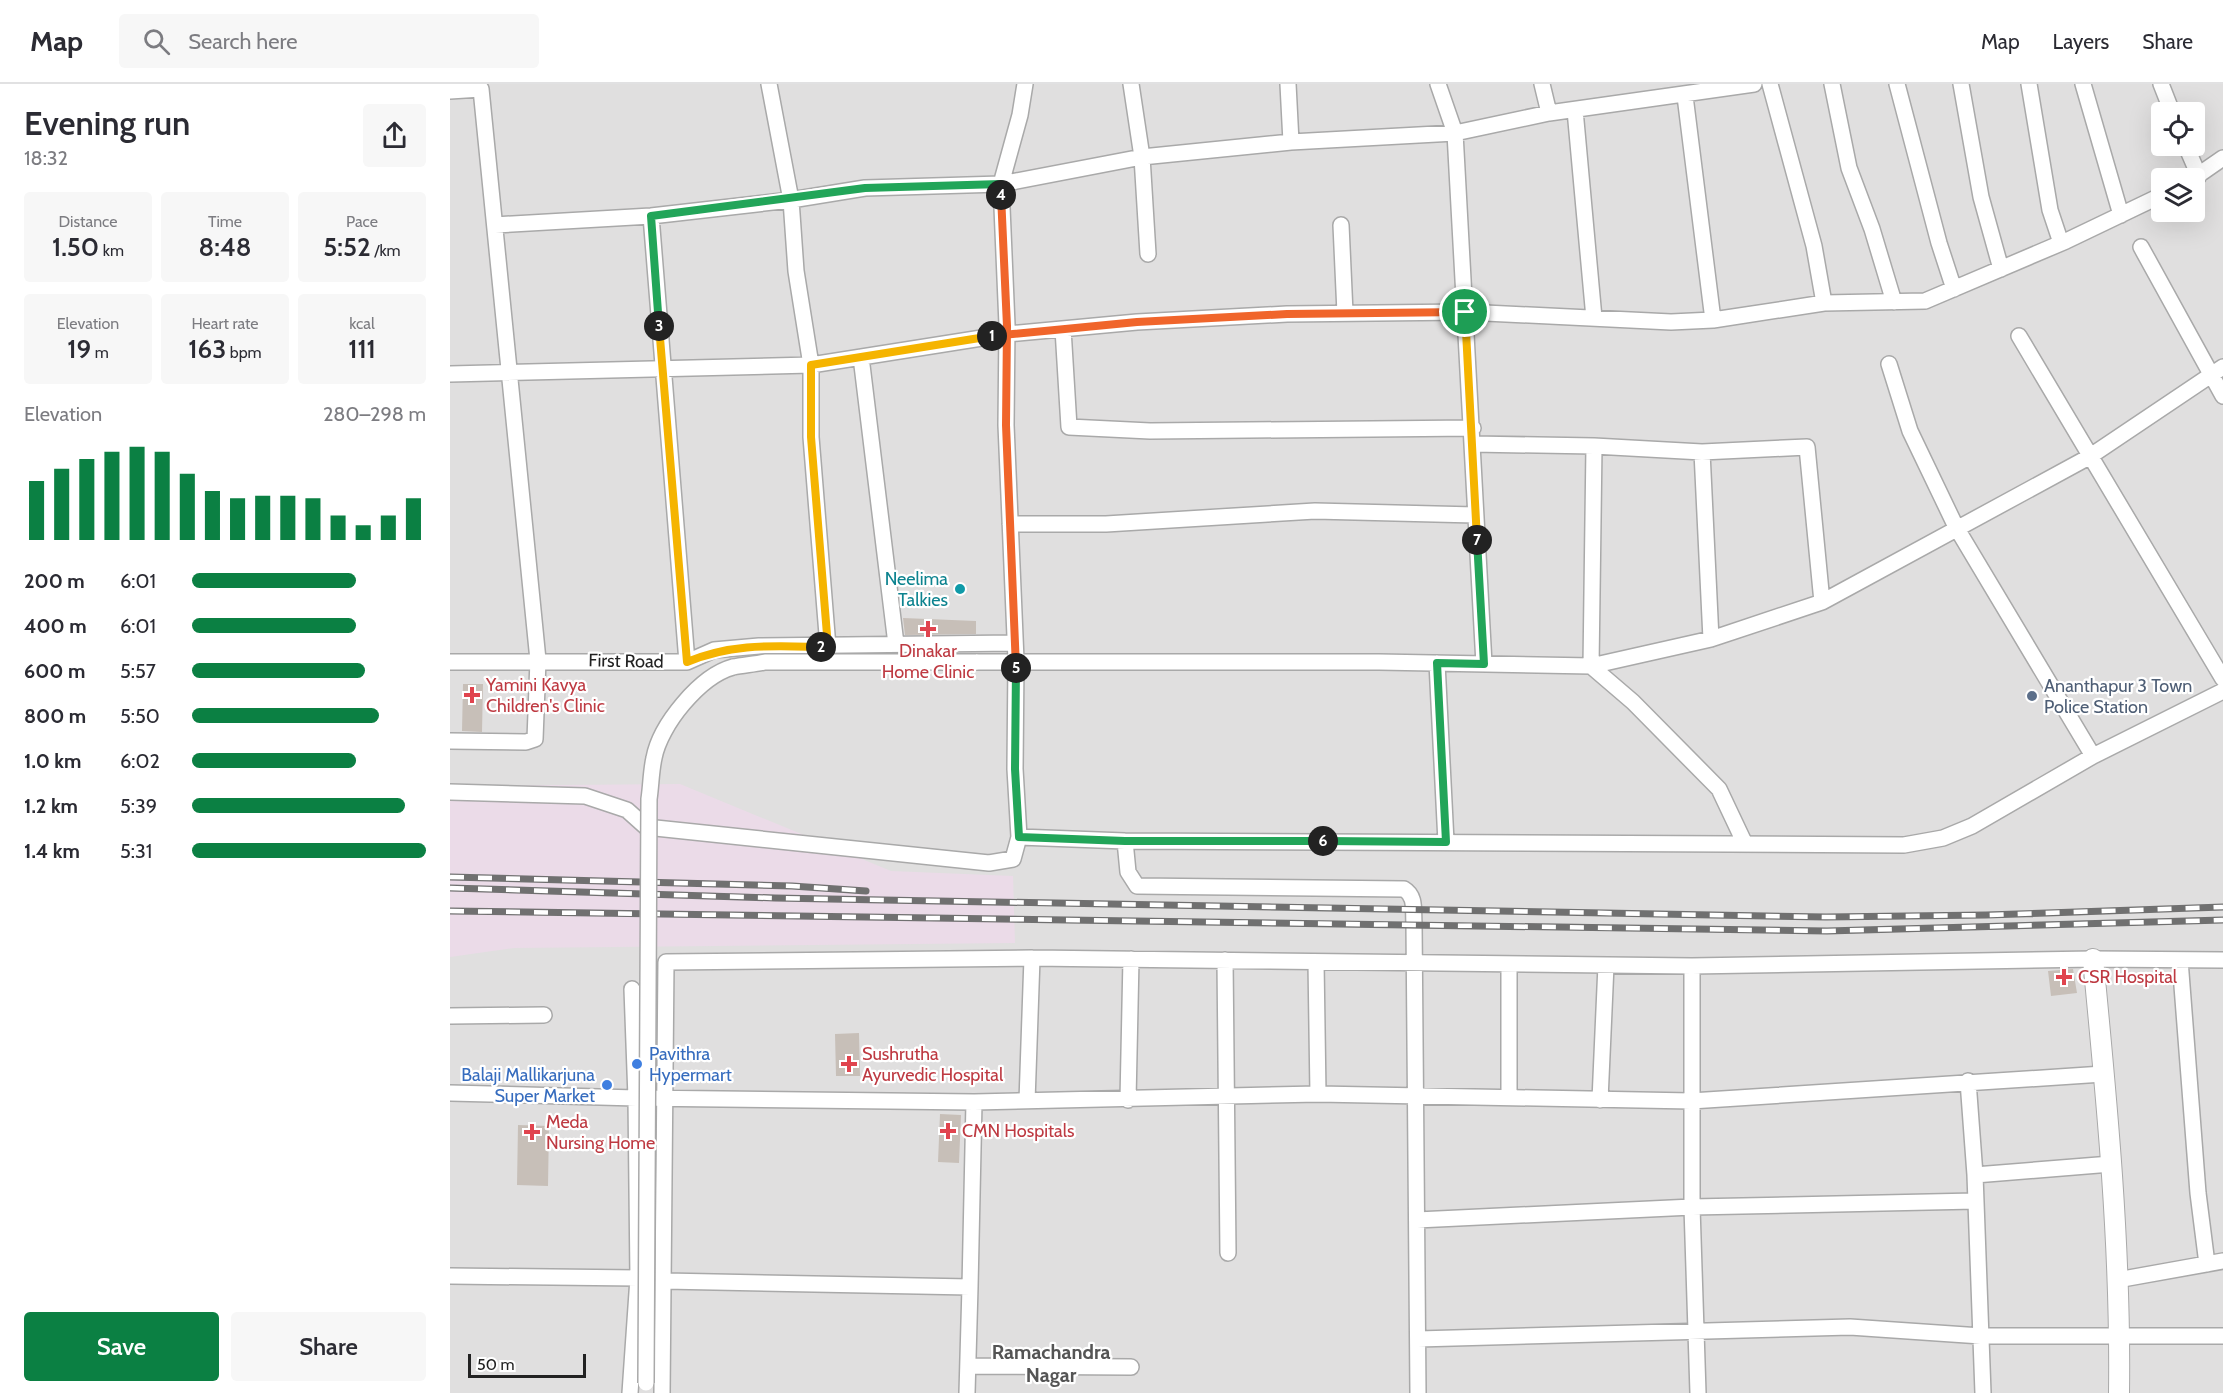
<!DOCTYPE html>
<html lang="en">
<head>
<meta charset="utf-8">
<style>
  :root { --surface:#fff; --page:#f7f7f7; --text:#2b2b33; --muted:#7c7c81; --line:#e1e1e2; --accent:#0b8043 }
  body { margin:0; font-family:Cabin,sans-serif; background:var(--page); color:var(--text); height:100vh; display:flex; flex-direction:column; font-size:22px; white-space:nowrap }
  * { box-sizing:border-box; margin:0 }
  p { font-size:20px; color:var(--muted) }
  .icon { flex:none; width:33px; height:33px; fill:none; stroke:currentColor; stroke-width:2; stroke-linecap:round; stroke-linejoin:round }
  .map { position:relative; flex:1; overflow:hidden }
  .side { display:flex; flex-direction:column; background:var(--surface); width:450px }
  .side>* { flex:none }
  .buttons { position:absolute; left:1701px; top:18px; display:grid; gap:12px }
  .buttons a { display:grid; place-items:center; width:54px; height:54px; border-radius:6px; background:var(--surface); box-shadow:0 6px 24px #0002; font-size:30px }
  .scale { position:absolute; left:18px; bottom:15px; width:118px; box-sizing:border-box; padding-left:6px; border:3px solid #222; border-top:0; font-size:16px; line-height:21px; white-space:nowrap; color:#222; -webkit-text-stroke:4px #fff; paint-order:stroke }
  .pin { position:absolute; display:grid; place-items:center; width:51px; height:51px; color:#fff; margin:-26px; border:3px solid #fff; border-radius:50%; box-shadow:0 2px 6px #0007 }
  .km { position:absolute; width:30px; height:30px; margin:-15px; border-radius:50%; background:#222; color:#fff; font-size:16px; line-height:30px; text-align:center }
  .round { display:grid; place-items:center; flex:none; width:63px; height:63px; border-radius:6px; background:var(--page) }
  .head { display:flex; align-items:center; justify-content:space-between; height:102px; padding:0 24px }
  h1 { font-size:33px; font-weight:600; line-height:45px }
  .figures { display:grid; grid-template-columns:repeat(3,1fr); gap:9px; height:102px; padding:6px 24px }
  .figures div { display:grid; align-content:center; border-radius:6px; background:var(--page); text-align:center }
  .figures b { font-size:26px; font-weight:600 }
  .figures small { font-size:16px; font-weight:400 }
  .figures p { font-size:16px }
  .chart { height:168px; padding:12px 24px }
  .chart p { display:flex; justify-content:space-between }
  .chart svg { width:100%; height:108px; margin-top:6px; stroke:var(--accent); stroke-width:6 }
  .button { display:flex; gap:12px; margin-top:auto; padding:12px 24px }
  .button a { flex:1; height:69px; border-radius:6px; background:var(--accent); color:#fff; font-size:24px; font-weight:600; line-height:69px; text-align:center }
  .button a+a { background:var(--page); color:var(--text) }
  ul { padding:0 24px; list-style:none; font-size:20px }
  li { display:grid; grid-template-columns:96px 72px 1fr; align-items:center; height:45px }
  li i { height:15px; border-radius:8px; background:var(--accent) }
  header { display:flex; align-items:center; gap:36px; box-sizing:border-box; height:84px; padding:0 30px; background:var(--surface); border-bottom:2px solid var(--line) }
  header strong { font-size:28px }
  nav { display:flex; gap:33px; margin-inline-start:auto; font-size:21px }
  .search { width:420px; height:54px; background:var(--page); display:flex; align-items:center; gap:15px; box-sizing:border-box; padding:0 21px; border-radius:6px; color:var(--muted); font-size:22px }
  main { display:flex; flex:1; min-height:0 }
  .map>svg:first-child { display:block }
</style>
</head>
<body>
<header>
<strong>Map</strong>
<div class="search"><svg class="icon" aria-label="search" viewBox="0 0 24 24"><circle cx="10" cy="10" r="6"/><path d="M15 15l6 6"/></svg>Search here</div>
<nav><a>Map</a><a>Layers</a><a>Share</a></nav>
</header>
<main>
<section class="side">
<div class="head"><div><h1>Evening run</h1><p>18:32</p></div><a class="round"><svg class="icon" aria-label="share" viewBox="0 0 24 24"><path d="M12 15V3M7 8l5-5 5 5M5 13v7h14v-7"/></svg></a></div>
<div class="figures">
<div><p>Distance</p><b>1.50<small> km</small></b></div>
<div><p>Time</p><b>8:48</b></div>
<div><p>Pace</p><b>5:52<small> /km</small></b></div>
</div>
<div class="figures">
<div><p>Elevation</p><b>19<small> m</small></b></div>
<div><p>Heart rate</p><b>163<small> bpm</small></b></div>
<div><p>kcal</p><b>111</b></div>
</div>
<div class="chart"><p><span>Elevation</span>280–298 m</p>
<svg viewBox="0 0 160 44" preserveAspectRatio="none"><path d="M5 44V20M15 44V15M25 44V11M35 44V8M45 44V6M55 44V8M65 44V17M75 44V24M85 44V27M95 44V26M105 44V26M115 44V27M125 44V34M135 44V38M145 44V34M155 44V27"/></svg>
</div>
<ul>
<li><b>200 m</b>6:01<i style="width:70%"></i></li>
<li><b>400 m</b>6:01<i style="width:70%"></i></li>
<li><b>600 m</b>5:57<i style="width:74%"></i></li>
<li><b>800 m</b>5:50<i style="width:80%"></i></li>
<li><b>1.0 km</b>6:02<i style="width:70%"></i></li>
<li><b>1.2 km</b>5:39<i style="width:91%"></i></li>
<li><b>1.4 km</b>5:31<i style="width:100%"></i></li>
</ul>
<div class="button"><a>Save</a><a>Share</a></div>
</section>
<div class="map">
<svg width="1773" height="1309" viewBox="0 0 1773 1309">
  <rect width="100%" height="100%" fill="#f2efe9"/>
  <path fill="#e0dfdf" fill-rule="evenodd" d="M0,0H1773V1309H0ZM1712,28H1744V62H1712ZM1712,94H1744V128H1712Z"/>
  <path fill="#ebdbe8" d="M230,700L441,787L563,792L565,859L64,864L0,873V702Z"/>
  <path fill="#c7bfb8" d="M453,534L526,537V550L455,551Z
    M13,600H33L32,648L12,647Z
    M1623,885L1627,909L1601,912L1598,887Z
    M409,949L410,992H386L385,950Z
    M490,1030L511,1031L509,1079L488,1078Z
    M68,1041L99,1042L98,1102L67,1101Z"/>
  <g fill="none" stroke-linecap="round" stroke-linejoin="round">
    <defs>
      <path id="minor" d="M681,0L692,73L698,170
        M838,0L841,58
        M988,0L1005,49L1034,580
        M1320,0L1364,162L1374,219
        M1382,0L1399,84L1422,145L1444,218
        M1447,0L1489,159L1504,205
        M1511,0L1531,113L1551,185
        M1579,0L1600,126L1611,159
        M1633,0L1671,131
        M1711,0L1722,28
        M0,7L31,5L88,576L85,655L76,658L0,657
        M1235,12L1263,236
        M1125,26L1144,234
        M1099,29L1304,0
        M1736,62L1749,92
        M1744,94L1773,74
        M201,132L237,578
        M45,141L201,132L341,116L319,0
        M891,141L895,229
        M1691,163L1773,312
        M613,245L619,343L700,347L1023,344
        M1569,252L1773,595
        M411,273L446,560
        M1439,280L1460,347L1506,443L1643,672
        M0,290L361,281L557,250L687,238L837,230L1015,228L1221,238L1263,236L1374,219L1475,217L1616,157L1712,111
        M1023,360L1144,362L1252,368L1357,363L1372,518
        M1144,362L1141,582L1183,618L1269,705L1295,760
        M1252,368L1261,555
        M560,440H656L865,427L1025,431
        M378,563L361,353V281L346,187L341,116L415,104L551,100L692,73L841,58L1005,49L1099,29L1092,0
        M0,578H237L264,566L309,562L565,559
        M526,578H929L1141,582L1261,555L1372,518L1639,373L1773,283
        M987,579L996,758
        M0,708L135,712L177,726L196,743L539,779L563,775L569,753L565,685L566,576L556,341L557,241L551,100L570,31L575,0
        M569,753L675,757L1454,761L1493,754L1522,742L1643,672L1773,607
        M675,757L678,788L687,802L954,805C966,812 963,826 964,839L968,1309
        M775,876L778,1169
        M1730,876L1748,1109L1757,1180
        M866,878L868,1010
        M1059,880V1014
        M1242,882V1123L1248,1309
        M182,905L186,1014L524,1018L868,1010L1241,1017L1653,990
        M0,932L94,931
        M1518,997L1525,1091L1533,1309
        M0,1009L186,1014L188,1194L180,1309
        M678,1016L681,875
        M1150,1016L1156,881
        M577,1017L582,874
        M1525,1091L1661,1080
        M967,1136L1242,1123L1525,1117
        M0,1192L188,1194
        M1667,1196L1773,1177
        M215,1197L520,1203L524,1018
        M968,1255L1400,1243L1531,1252H1773
        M518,1282L681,1283
        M212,1309L216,878L582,874L1242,882L1643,875L1773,876
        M517,1309L520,1203"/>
      <path id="tertiary" d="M1643,875C1657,1019 1671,1164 1669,1309"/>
    </defs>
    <use href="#minor" stroke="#a9a9a9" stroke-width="18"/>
    <use href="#tertiary" stroke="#a9a9a9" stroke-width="22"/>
    <use href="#minor" stroke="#fff" stroke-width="15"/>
    <use href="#tertiary" stroke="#fff" stroke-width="20"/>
    <defs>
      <path id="rail" d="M0,793L342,802L416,807
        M0,804L325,814L1376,833L1536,831L1773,823
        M0,827L1377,847L1773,836"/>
    </defs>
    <use href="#rail" stroke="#707070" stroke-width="7"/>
    <use href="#rail" stroke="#fff" stroke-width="4.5" stroke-dasharray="14" stroke-linecap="butt"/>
    <defs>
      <path id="minor-bridge" d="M196,1299L199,715C201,702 201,687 204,674C210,641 250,592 283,583C294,581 305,580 315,578H526"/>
    </defs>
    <use href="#minor-bridge" stroke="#a9a9a9" stroke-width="18" stroke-linecap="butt"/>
    <use href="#minor-bridge" stroke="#fff" stroke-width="15"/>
  </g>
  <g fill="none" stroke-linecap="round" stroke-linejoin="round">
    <defs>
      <path id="split-1" d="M542,252L687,238L837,230L1015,228"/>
      <path id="split-2" d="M371,563H378L361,353V281L542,252"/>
      <path id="split-3" d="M209,242L237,578C283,559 322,562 371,563"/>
      <path id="split-4" d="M209,242L201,132L415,104L551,100V111"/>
      <path id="split-5" d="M551,111L557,242L556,341L566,584"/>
      <path id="split-6" d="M566,584L565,685L569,753L675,757H873"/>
      <path id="split-7" d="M873,757L996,758L987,579L1034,580L1027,456"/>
      <path id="split-8" d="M1015,228L1027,456"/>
    </defs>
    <use href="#split-1" stroke="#fff" stroke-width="12"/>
    <use href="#split-2" stroke="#fff" stroke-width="12"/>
    <use href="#split-3" stroke="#fff" stroke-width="12"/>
    <use href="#split-4" stroke="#fff" stroke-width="12"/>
    <use href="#split-5" stroke="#fff" stroke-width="12"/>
    <use href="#split-6" stroke="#fff" stroke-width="12"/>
    <use href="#split-7" stroke="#fff" stroke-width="12"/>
    <use href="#split-8" stroke="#fff" stroke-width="12"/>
    <use href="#split-1" stroke="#f0652b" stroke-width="8"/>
    <use href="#split-2" stroke="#f5b400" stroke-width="8"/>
    <use href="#split-3" stroke="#f5b400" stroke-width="8"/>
    <use href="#split-4" stroke="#22a559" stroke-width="8"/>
    <use href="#split-5" stroke="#f0652b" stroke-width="8"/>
    <use href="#split-6" stroke="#22a559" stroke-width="8"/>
    <use href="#split-7" stroke="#22a559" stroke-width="8"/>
    <use href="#split-8" stroke="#f5b400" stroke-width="8"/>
  </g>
  <circle fill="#0f9aa8" stroke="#fff" stroke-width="2" cx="510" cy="505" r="6"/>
  <g fill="#e0444e" stroke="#fff" stroke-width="2">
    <path d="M475 536h6v6h6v6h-6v6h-6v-6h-6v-6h6z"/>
    <path d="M19 602h6v6h6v6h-6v6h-6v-6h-6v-6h6z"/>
    <path d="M1611 884h6v6h6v6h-6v6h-6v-6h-6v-6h6z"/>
    <path d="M396 971h6v6h6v6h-6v6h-6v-6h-6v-6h6z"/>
    <path d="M495 1038h6v6h6v6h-6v6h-6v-6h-6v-6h6z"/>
    <path d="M79 1039h6v6h6v6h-6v6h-6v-6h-6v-6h6z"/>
  </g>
  <circle fill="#5c6f8a" stroke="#fff" stroke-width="2" cx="1582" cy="612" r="6"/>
  <g fill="#3f7fe0" stroke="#fff" stroke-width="2">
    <circle cx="187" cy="980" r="6"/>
    <circle cx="157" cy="1001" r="6"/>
  </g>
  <g text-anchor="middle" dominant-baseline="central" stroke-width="4.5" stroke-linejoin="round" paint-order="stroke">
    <g font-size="18" fill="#0d838f" stroke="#fff" text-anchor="end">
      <text x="498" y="495">Neelima<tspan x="498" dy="21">Talkies</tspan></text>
    </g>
    <g font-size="18" fill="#be3a42" stroke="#fff" text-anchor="start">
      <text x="478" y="567" text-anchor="middle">Dinakar<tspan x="478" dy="21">Home Clinic</tspan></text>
      <text x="36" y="601">Yamini Kavya<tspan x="36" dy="21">Children's Clinic</tspan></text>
      <text x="1628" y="893">CSR Hospital</text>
      <text x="412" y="970">Sushrutha<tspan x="412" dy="21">Ayurvedic Hospital</tspan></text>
      <text x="96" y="1038">Meda<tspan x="96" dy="21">Nursing Home</tspan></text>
      <text x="512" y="1047">CMN Hospitals</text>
    </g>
    <g font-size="18" fill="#222" stroke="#fff">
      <text transform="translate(176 577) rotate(1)">First Road</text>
    </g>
    <g font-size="18" fill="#4e5e75" stroke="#fff" text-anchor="start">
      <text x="1594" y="602">Ananthapur 3 Town<tspan x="1594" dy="21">Police Station</tspan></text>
    </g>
    <g font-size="18" fill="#366cbe" stroke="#fff" text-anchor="start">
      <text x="199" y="970">Pavithra<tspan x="199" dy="21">Hypermart</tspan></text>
      <text x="145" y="991" text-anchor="end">Balaji Mallikarjuna<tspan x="145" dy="21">Super Market</tspan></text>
    </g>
    <g font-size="20" font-weight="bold" fill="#555" stroke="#fff">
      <text x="601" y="1268">Ramachandra<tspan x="601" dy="23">Nagar</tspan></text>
    </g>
  </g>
</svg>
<div class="buttons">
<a><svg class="icon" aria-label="locate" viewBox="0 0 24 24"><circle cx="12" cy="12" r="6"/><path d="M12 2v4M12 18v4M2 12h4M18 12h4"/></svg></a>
<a><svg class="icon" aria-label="layers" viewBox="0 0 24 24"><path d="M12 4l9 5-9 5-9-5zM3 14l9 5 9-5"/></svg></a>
</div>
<div class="scale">50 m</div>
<div class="pin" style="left:1015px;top:228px;background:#1e9e55"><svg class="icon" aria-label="arrive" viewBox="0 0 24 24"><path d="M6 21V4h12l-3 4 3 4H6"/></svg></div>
<b class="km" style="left:542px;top:252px">1</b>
<b class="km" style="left:371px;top:563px">2</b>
<b class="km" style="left:209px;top:242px">3</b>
<b class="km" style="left:551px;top:111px">4</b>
<b class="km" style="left:566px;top:584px">5</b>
<b class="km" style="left:873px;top:757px">6</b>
<b class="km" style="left:1027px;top:456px">7</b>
</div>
</main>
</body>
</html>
